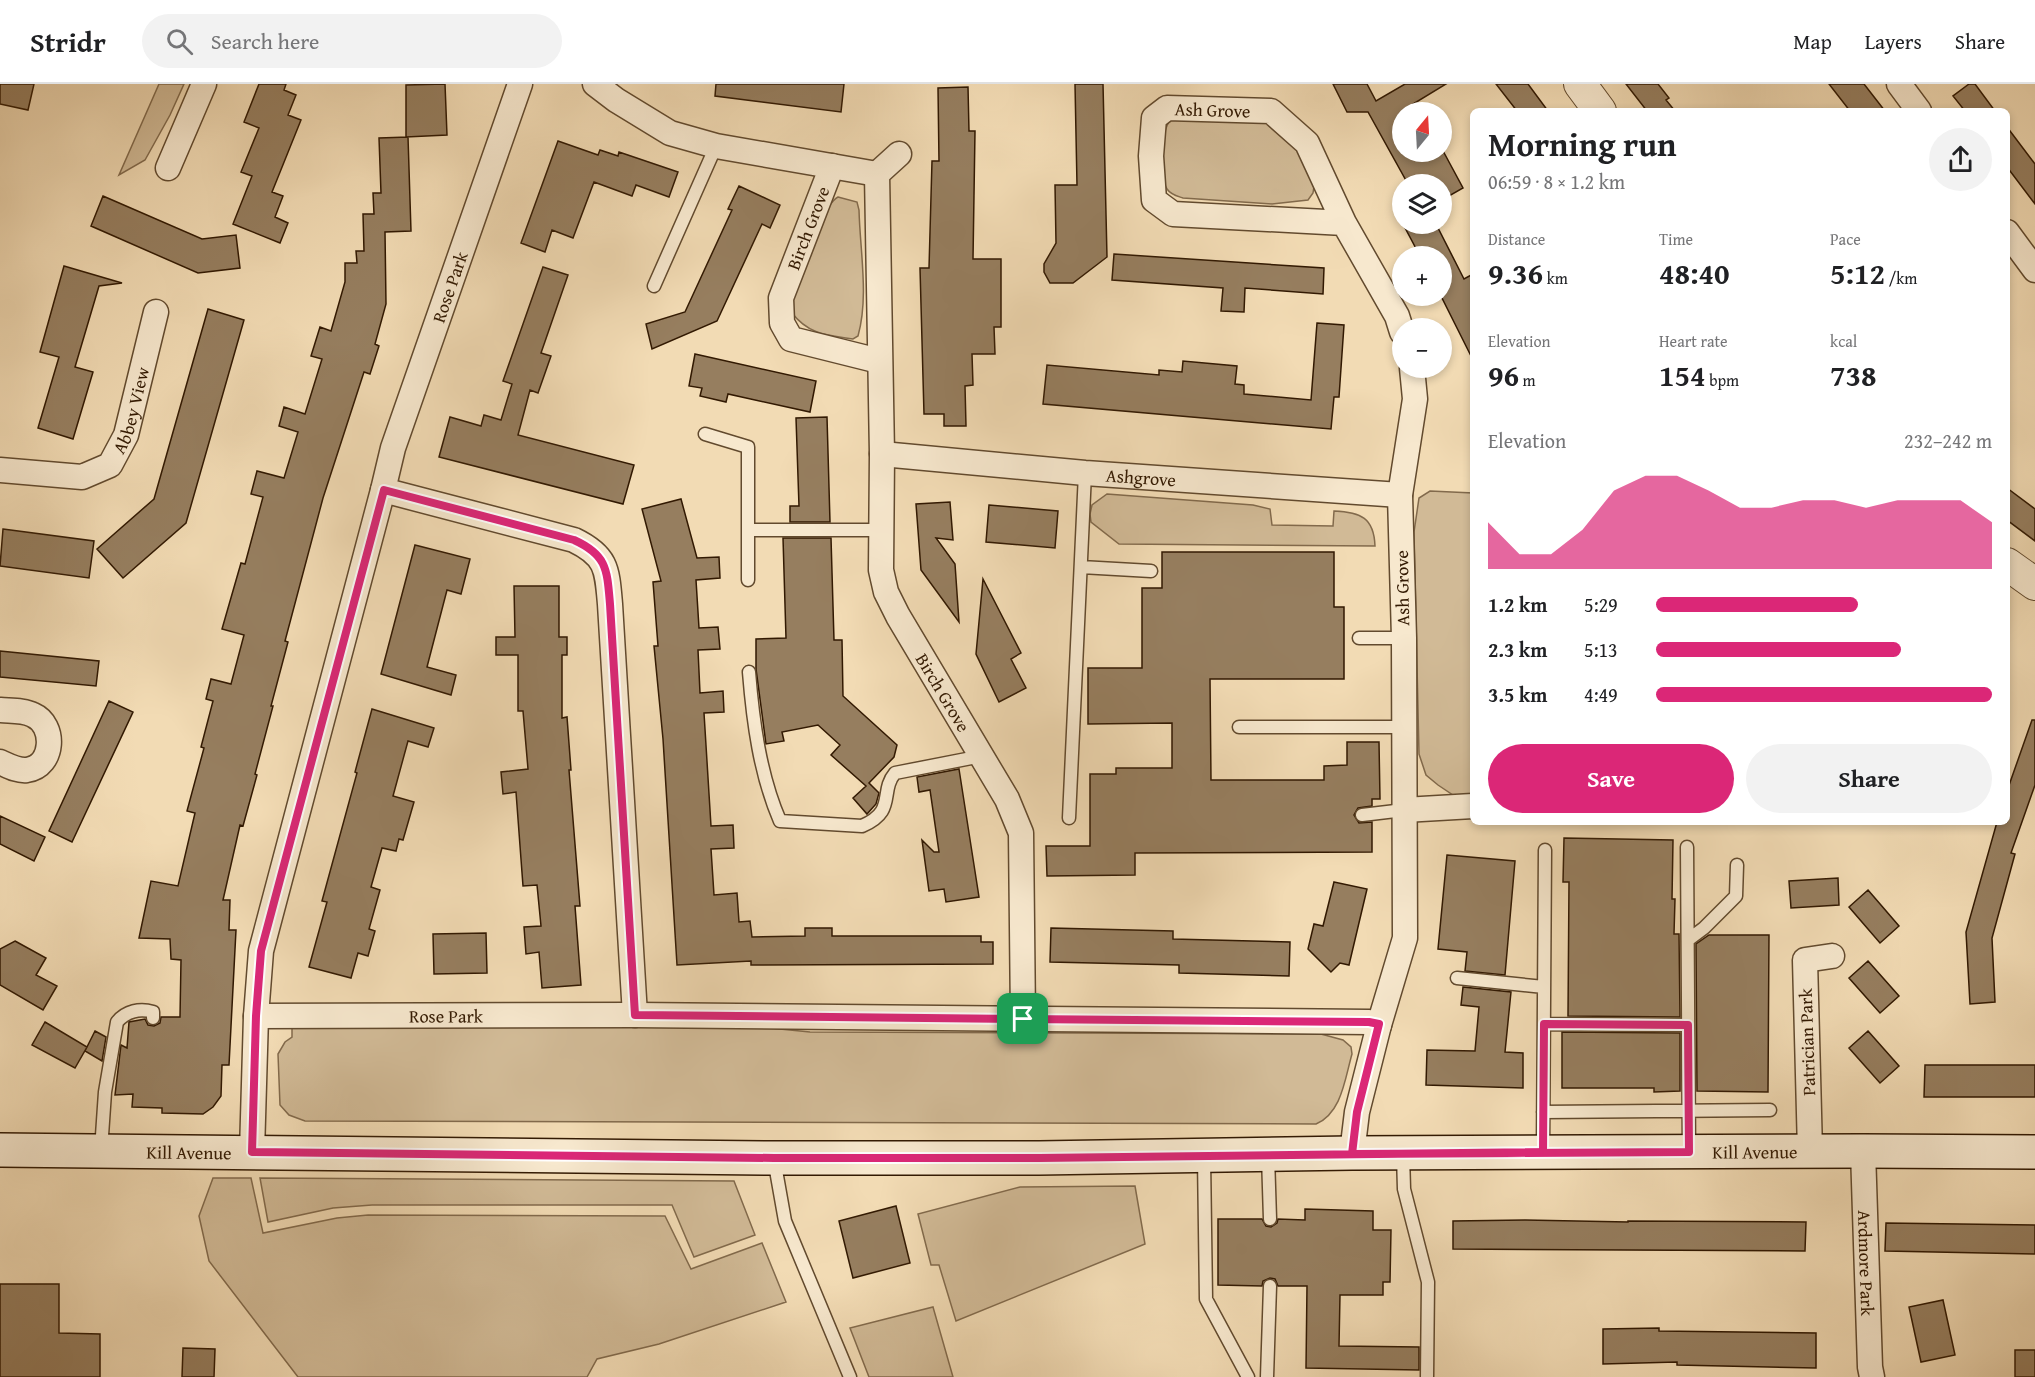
<!DOCTYPE html>
<html lang="en">
<head>
<meta charset="utf-8">
<style>
  :root { --surface:#fff; --page:#f2f2f2; --text:#202124; --muted:#757577; --line:#e0e0e0; --accent:#db2777 }
  body { margin:0; font-family:"Gentium Book Plus",serif; background:var(--page); color:var(--text); height:100vh; display:flex; flex-direction:column; font-size:22px; white-space:nowrap }
  * { box-sizing:border-box; margin:0 }
  p { font-size:20px; color:var(--muted) }
  .icon { flex:none; width:33px; height:33px; fill:none; stroke:currentColor; stroke-width:2; stroke-linecap:round; stroke-linejoin:round }
  .map { position:relative; flex:1; overflow:hidden }
  .panel { position:absolute; left:1470px; top:24px; width:540px; height:717px; display:flex; flex-direction:column; background:var(--surface); border-radius:9px; box-shadow:0 3px 9px #0003 }
  .panel>* { flex:none }
  .needle { width:39px; rotate:18deg }
  .fabs { position:absolute; left:1392px; top:18px; display:grid; gap:12px }
  .fabs a { display:grid; place-items:center; width:60px; height:60px; border-radius:50%; background:var(--surface); box-shadow:0 3px 9px #0003; font-size:30px }
  .pin { position:absolute; display:grid; place-items:center; width:51px; height:51px; color:#fff; margin:-26px; border-radius:12px; box-shadow:0 3px 9px #0006 }
  .round { display:grid; place-items:center; flex:none; width:63px; height:63px; border-radius:32px; background:var(--page) }
  .headline { display:flex; align-items:center; justify-content:space-between; height:102px; padding:0 18px }
  h1 { font-size:33px; font-weight:700; line-height:45px }
  .stats { display:grid; grid-template-columns:repeat(3,1fr); gap:9px; height:102px; padding:6px 18px }
  .stats div { display:grid; align-content:center }
  .stats b { font-size:30px; font-weight:700 }
  .stats small { font-size:16px; font-weight:400 }
  .stats p { font-size:16px }
  .chart { height:168px; padding:12px 18px }
  .chart p { display:flex; justify-content:space-between }
  .chart svg { width:100%; height:108px; margin-top:6px; fill:var(--accent); opacity:.7 }
  .button { display:flex; gap:12px; margin-top:auto; padding:12px 18px }
  .button a { flex:1; height:69px; border-radius:36px; background:var(--accent); color:#fff; font-size:24px; font-weight:700; line-height:69px; text-align:center }
  .button a+a { background:var(--page); color:var(--text) }
  ul { padding:0 18px; list-style:none; font-size:20px }
  li { display:grid; grid-template-columns:96px 72px 1fr; align-items:center; height:45px }
  li i { height:15px; border-radius:8px; background:var(--accent) }
  header { display:flex; align-items:center; gap:36px; box-sizing:border-box; height:84px; padding:0 30px; background:var(--surface); border-bottom:2px solid var(--line) }
  header strong { font-size:28px }
  nav { display:flex; gap:33px; margin-inline-start:auto; font-size:21px }
  .search { width:420px; height:54px; background:var(--page); display:flex; align-items:center; gap:15px; box-sizing:border-box; padding:0 21px; border-radius:33px; color:var(--muted); font-size:22px }
  .map>svg:first-child { display:block }
</style>
</head>
<body>
<header>
<strong>Stridr</strong>
<div class="search"><svg class="icon" aria-label="search" viewBox="0 0 24 24"><circle cx="10" cy="10" r="6"/><path d="M15 15l6 6"/></svg>Search here</div>
<nav><a>Map</a><a>Layers</a><a>Share</a></nav>
</header>
<div class="map">
<svg width="2035" height="1293" viewBox="0 0 2035 1293">
  <rect width="100%" height="100%" fill="#f2dbb4"/>
  <filter id="stains"><feTurbulence type="fractalNoise" baseFrequency=".00333" numOctaves="4"/><feColorMatrix values="0 0 0 0 .2 0 0 0 0 .09 0 0 0 0 .02 0 0 0 .5 -.17"/></filter>
  <radialGradient id="worn" r=".72"><stop offset=".6" stop-color="#630" stop-opacity="0"/><stop offset="1" stop-color="#630" stop-opacity=".3"/></radialGradient>
  <path fill="#d1ba96" stroke="#826a4c" stroke-width="1.5" d="M159,0H184L170,31L145,76L119,91Z
    M1170,36L1268,37L1294,58L1315,96L1313,109L1308,116L1272,120L1183,114C1177,112 1171,111 1167,105C1158,92 1161,49 1170,36Z
    M838,113L857,118L859,126C860,167 869,213 858,252L853,255C828,251 809,251 792,229C792,219 791,206 794,196C800,179 825,119 838,113Z
    M1430,407L1473,409V710L1453,711L1438,701L1426,691L1419,670L1414,448L1419,414Z
    M1107,410L1253,421L1270,425L1272,441L1333,442L1334,427C1361,428 1374,434 1375,462L1119,460L1091,438L1090,430L1092,421Z
    M729,940L810,948L1321,950L1343,956L1351,963L1352,970C1345,994 1342,1029 1316,1040L305,1037L289,1031L280,1021L278,970L285,958L292,953V943Z
    M213,1094H251L263,1149L337,1134L368,1131L665,1132L691,1185L762,1159L786,1218L659,1260L597,1275L587,1293H298L209,1177L199,1132Z
    M260,1094L734,1097L755,1151L694,1173L672,1121H372L333,1124L268,1138Z
    M1135,1102L1145,1160L956,1237L939,1181H931L918,1130L1020,1103Z
    M933,1223L953,1293H869L850,1244Z"/>
  <path fill="#967e5f" stroke="#321902" stroke-width="1.5" d="M0,0H34L28,26L0,20Z
    M259,0H286L284,6L296,11L288,31L301,36L272,108L283,112L275,133L288,139L280,159L233,140L252,92L241,88L259,44L244,38Z
    M445,0L447,51L406,53V1Z
    M716,0H844L841,28L715,12Z
    M1075,0H1103L1107,173L1073,199H1050L1044,188V180L1056,159L1055,101H1077Z
    M1333,0H1367L1376,17L1405,0H1446L1413,20L1418,28H1402V68H1442V65L1463,104L1442,116V100H1408L1368,28H1347Z
    M1496,0H1528L1548,27H1517Z
    M1626,0H1658L1669,14L1666,16L1675,27H1647Z
    M1829,0H1864L1885,27H1850Z
    M1969,0H1975L1995,27H1965L1953,12Z
    M968,3L969,47H975L973,175H1001V243H994L995,270H972L973,301L965,302L966,342H944V330H924L920,184H929L932,77H939L938,4Z
    M2007,43L2035,80V120L2007,83Z
    M408,53L411,147L385,148L386,220L375,260L379,262L370,290L364,288L323,414L285,557L288,558L271,622H273L255,690L257,691L243,742L240,741L223,816H230L229,846H236L229,981H222L221,1012L213,1023L203,1030L162,1029V1024L132,1023L133,1010L115,1011L121,961L127,964L129,938L145,935L148,941L154,942L160,939L161,933H180L181,876L171,875L170,855L139,854L151,797L178,802L195,729L187,727L204,664L201,663L213,617L206,615L211,595L231,600L244,551L222,545L241,479L245,480L263,413L251,410L257,387L284,394L298,348L279,342L284,323L305,330L322,275L311,272L320,243L331,247L345,198V179H357L356,167H364L363,130H374L373,109H381L379,54Z
    M558,57L598,71L600,66L618,72L619,68L678,88L669,113L636,101L632,112L594,98L573,154L552,146L545,168L521,159Z
    M739,102L780,121L770,144L762,140L717,237L652,265L646,240L685,228L732,126L728,125Z
    M103,112L202,155L236,151L240,184L198,189L91,142Z
    M1403,140H1436L1464,195L1473,190V276L1442,214V172H1420Z
    M1114,170L1324,184L1323,210L1245,204L1244,228L1221,227L1223,204L1112,196Z
    M64,182L122,199L99,202L75,283L93,288L73,355L38,344L59,273L40,268Z
    M543,183L568,191L541,269L551,272L538,309L530,306L518,351L634,381L623,420L439,373L450,333L481,342L484,331L501,336L512,300L503,297Z
    M208,225L244,236L186,439L123,494L97,465L154,415Z
    M1317,239L1344,241L1339,313H1334L1331,345L1043,320L1047,281L1159,291V286L1182,288L1183,277L1237,282L1235,300L1244,301V310L1311,316Z
    M695,270L816,297L810,328L728,310L726,318L700,312L702,304L689,302Z
    M827,333L830,438H790V422H799L796,334Z
    M2007,404L2035,425V457L2007,436Z
    M681,415L697,474L719,473L720,494L696,496L699,544L718,543L720,565L698,566L700,609L723,607L724,628L704,629L711,742L733,741L734,764L711,765L714,811L737,809L739,838L750,837L752,853L805,852V844H832V852H981V858H993V880L751,881V877L677,881L663,655L654,562H658L653,498L661,497L642,425Z
    M950,418L953,456L936,454L955,480L959,538L921,486L916,420Z
    M989,421L1058,427L1055,464L986,458Z
    M3,445L94,457L89,494L0,482Z
    M783,454H831L834,556H842L843,612L897,661L894,673L869,699L879,709L876,720L867,730L853,714L866,702L831,671L840,661L818,641L782,648L784,657L766,660L756,585V555L786,554Z
    M415,461L470,475L461,510L447,506L427,583L456,591L451,611L381,590Z
    M1162,468H1334V523H1344V595H1210L1211,696H1324V682L1347,681V658H1379L1380,715H1372V722L1358,724L1354,731L1359,739L1372,738V768L1135,769V791L1047,792L1046,762H1090V690H1116V684H1172V639L1088,640V584H1142V504H1162Z
    M983,495L1021,569L1011,575L1026,604L999,618L976,570Z
    M514,502H559V553H567V571H562V634L567,633L571,686H569L580,822H575L581,901L542,904L539,868L526,870L524,843L541,842L537,801L523,802L516,708L503,710L501,688L528,685L523,627H518V571H496V553H515Z
    M0,567L99,577L96,602L0,593Z
    M109,617L133,628L72,758L49,747Z
    M372,625L434,644L428,663L408,657L393,712L414,718L403,756L399,755L396,767L382,764L371,803L380,806L369,845L375,847L368,872L358,869L351,894L309,883L327,818L322,817L357,689L355,688Z
    M2032,636H2035V701L2011,769L2015,770L1992,854L1995,918L1970,920L1966,848L1997,738H2007V707Z
    M959,685L979,813L946,818L944,805L929,807L922,756L934,768H939L930,706L919,708L917,693Z
    M0,732L45,753L34,777L0,760Z
    M1564,754L1673,756L1672,815H1675L1674,850H1679L1680,933L1568,932L1569,798H1563Z
    M1447,771L1515,777L1505,891L1465,887L1467,868L1438,865Z
    M1838,794L1839,821L1791,824L1789,797Z
    M1334,798L1367,805L1349,881L1340,879L1331,888L1308,865L1314,840L1323,842Z
    M1868,806L1899,842L1880,859L1849,823Z
    M1051,844L1173,847V855L1290,858L1289,892L1179,889V881L1050,878Z
    M486,849L487,889L434,890L433,850Z
    M1709,851H1769L1768,1008L1697,1007L1696,860Z
    M15,857L46,874L36,891L57,902L43,926L0,901V865Z
    M1868,877L1899,912L1880,929L1849,894Z
    M1463,903L1511,908L1505,968L1523,969V1004L1426,1001L1427,966L1475,967L1479,923L1461,921Z
    M45,938L87,963L75,984L32,961Z
    M95,947L106,953L102,977L85,967Z
    M1868,947L1899,982L1880,999L1849,964Z
    M1562,948L1680,949V1007L1654,1008V1004H1562Z
    M1925,981H2035V1013H1924Z
    M896,1122L910,1179L853,1194L839,1137Z
    M1305,1125L1373,1127V1146H1391L1390,1198H1383V1211H1340L1339,1262L1419,1263V1286L1306,1284L1307,1202H1278L1275,1195L1270,1194L1263,1197L1262,1202L1218,1201V1135H1262L1266,1142L1271,1143L1277,1139L1278,1135L1305,1136Z
    M1525,1136L1628,1138V1137L1806,1138L1805,1167L1453,1165V1137Z
    M1886,1139L2035,1141V1170L1885,1167Z
    M0,1200H59V1249L100,1250V1293H0Z
    M1943,1216L1955,1271L1921,1278L1909,1223Z
    M1659,1244V1247L1816,1249V1284L1677,1281V1278L1603,1280V1245Z
    M183,1264L215,1265L214,1293H182Z
    M2015,1266H2035V1293H2015Z"/>
  <g fill="none" stroke-linecap="round" stroke-linejoin="round">
    <defs>
      <path id="service" d="M654,202L716,62
        M705,350L748,363V496
        M748,446H882
        M1081,483L1151,487
        M1359,554H1404
        M749,588C753,638 760,691 780,737L862,742C897,727 879,708 895,689L982,672
        M1239,643H1405
        M1362,731L1404,726
        M1069,734L1085,389
        M1687,763L1689,1068
        M1688,856L1704,844L1736,812L1737,781
        M1457,894L1544,903
        M1544,940L1688,941
        M1543,1028L1770,1026
        M101,1066L105,1008L117,938C126,927 140,924 153,928V934
        M1543,1067L1545,766
        M1403,1071L1404,1105L1428,1198L1427,1293
        M1268,1072L1270,1135
        M1204,1074L1206,1215L1248,1293
        M774,1075L785,1137L850,1293
        M1267,1293L1270,1202"/>
      <g id="minor">
        <path d="M595,0L616,16L670,49L716,62L877,90"/>
        <path d="M1899,0L1919,27"/>
        <path id="s1" d="M899,70L877,90L882,370L881,486L886,508L898,532L1007,715L1021,749L1023,935"/>
        <path d="M832,82L781,214L782,239L791,255L879,277"/>
        <path d="M168,84L204,0"/>
        <path id="s2" d="M1344,139L1173,130L1154,116L1151,72L1154,34L1167,24L1271,27L1307,59L1344,139L1397,232L1402,248"/>
        <path d="M2007,148L2035,186"/>
        <path id="s3" d="M882,370L1085,389L1400,411"/>
        <path id="s4" d="M0,386L82,393L110,381L126,351L156,228"/>
        <path d="M383,406L574,456C607,472 607,485 610,520L635,931"/>
        <path d="M0,626C10,627 24,626 33,631C56,641 54,682 27,686C17,687 9,682 0,678"/>
        <path d="M1404,726L1473,722"/>
        <path id="s5" d="M256,932L635,931L1369,938L1379,941"/>
        <path d="M1810,1067L1805,876L1832,872"/>
        <path id="s6" d="M1863,1067L1870,1283L1872,1293"/>
        <path id="s7" d="M252,1068L256,932L261,867L383,406L393,364L520,0"/>
        <path d="M1352,1069L1357,1028L1379,941L1405,854L1404,554L1400,411L1415,315L1412,284"/>
      </g>
      <path id="tertiary" d="M1580,0L1600,27
        M2007,480L2035,500"/>
      <g id="secondary">
        <path id="s8" d="M0,1066L774,1074H1039L1352,1069L1863,1067L2035,1068"/>
      </g>
    </defs>
    <use href="#service" stroke="#624a2e" stroke-width="15"/>
    <use href="#minor" stroke="#624a2e" stroke-width="27"/>
    <use href="#tertiary" stroke="#624a2e" stroke-width="34"/>
    <use href="#secondary" stroke="#321902" stroke-width="36"/>
    <use href="#service" stroke="#f7e8ce" stroke-width="12"/>
    <use href="#minor" stroke="#f7e8ce" stroke-width="24"/>
    <use href="#tertiary" stroke="#f7e8ce" stroke-width="32"/>
    <use href="#secondary" stroke="#f7e8ce" stroke-width="33"/>
  </g>
  <g fill="none" stroke-linecap="round" stroke-linejoin="round">
    <defs>
      <path id="route" d="M1023,935L635,931L610,520C607,485 607,471 574,456L384,406L261,867L256,932L252,1068L774,1074H1039L1543,1068L1544,940L1688,941L1689,1068C1577,1068 1465,1069 1352,1070L1357,1028L1379,940L1369,938L1023,935"/>
    </defs>
    <use href="#route" stroke="#fff" stroke-width="12"/>
    <use href="#route" stroke="#db2777" stroke-width="8"/>
  </g>
  <g text-anchor="middle" dominant-baseline="central" stroke-width="4.5" stroke-linejoin="round" paint-order="stroke">
    <g font-size="18" fill="#321902" stroke="#f7e8ce">
      <text stroke="none"><textPath href="#s2" startOffset="339">Ash Grove</textPath></text>
      <text transform="translate(808 144) rotate(-69)">Birch Grove</text>
      <text stroke="none"><textPath href="#s7" startOffset="892">Rose Park</textPath></text>
      <text stroke="none"><textPath href="#s4" startOffset="172">Abbey View</textPath></text>
      <text stroke="none"><textPath href="#s3" startOffset="260">Ashgrove</textPath></text>
      <text transform="translate(1402 504) rotate(-91)">Ash Grove</text>
      <text stroke="none"><textPath href="#s1" startOffset="564">Birch Grove</textPath></text>
      <text stroke="none"><textPath href="#s5" startOffset="190">Rose Park</textPath></text>
      <text transform="translate(1807 958) rotate(-92)">Patrician Park</text>
      <text stroke="none"><textPath href="#s8" startOffset="189">Kill Avenue</textPath></text>
      <text stroke="none"><textPath href="#s8" startOffset="1755">Kill Avenue</textPath></text>
      <text stroke="none"><textPath href="#s6" startOffset="112">Ardmore Park</textPath></text>
    </g>
  </g>
  <rect width="100%" height="100%" filter="url(#stains)"/>
  <rect width="100%" height="100%" fill="url(#worn)"/>
</svg>
<div class="fabs">
<a><svg class="needle" viewBox="-14 -14 28 28"><path d="M0-13l5 13h-10z" fill="#e53935"/><path d="M0 13l5-13h-10z" fill="#757577"/></svg></a>
<a><svg class="icon" aria-label="layers" viewBox="0 0 24 24"><path d="M12 4l9 5-9 5-9-5zM3 14l9 5 9-5"/></svg></a>
<a>+</a>
<a>−</a>
</div>
<div class="pin" style="left:1023px;top:935px;background:#1e9e55"><svg class="icon" aria-label="arrive" viewBox="0 0 24 24"><path d="M6 21V4h12l-3 4 3 4H6"/></svg></div>
<section class="panel">
<div class="headline"><div><h1>Morning run</h1><p>06:59 · 8 × 1.2 km</p></div><a class="round"><svg class="icon" aria-label="share" viewBox="0 0 24 24"><path d="M12 15V3M7 8l5-5 5 5M5 13v7h14v-7"/></svg></a></div>
<div class="stats">
<div><p>Distance</p><b>9.36<small> km</small></b></div>
<div><p>Time</p><b>48:40</b></div>
<div><p>Pace</p><b>5:12<small> /km</small></b></div>
</div>
<div class="stats">
<div><p>Elevation</p><b>96<small> m</small></b></div>
<div><p>Heart rate</p><b>154<small> bpm</small></b></div>
<div><p>kcal</p><b>738</b></div>
</div>
<div class="chart"><p><span>Elevation</span>232–242 m</p>
<svg viewBox="0 0 160 44" preserveAspectRatio="none"><path d="M0 44V25L10 38L20 38L30 28L40 12L50 6L60 6L70 12L80 19L90 19L100 16L110 16L120 19L130 16L140 16L150 16L160 25V44z"/></svg>
</div>
<ul>
<li><b>1.2 km</b>5:29<i style="width:60%"></i></li>
<li><b>2.3 km</b>5:13<i style="width:73%"></i></li>
<li><b>3.5 km</b>4:49<i style="width:100%"></i></li>
</ul>
<div class="button"><a>Save</a><a>Share</a></div>
</section>
</div>
</body>
</html>
